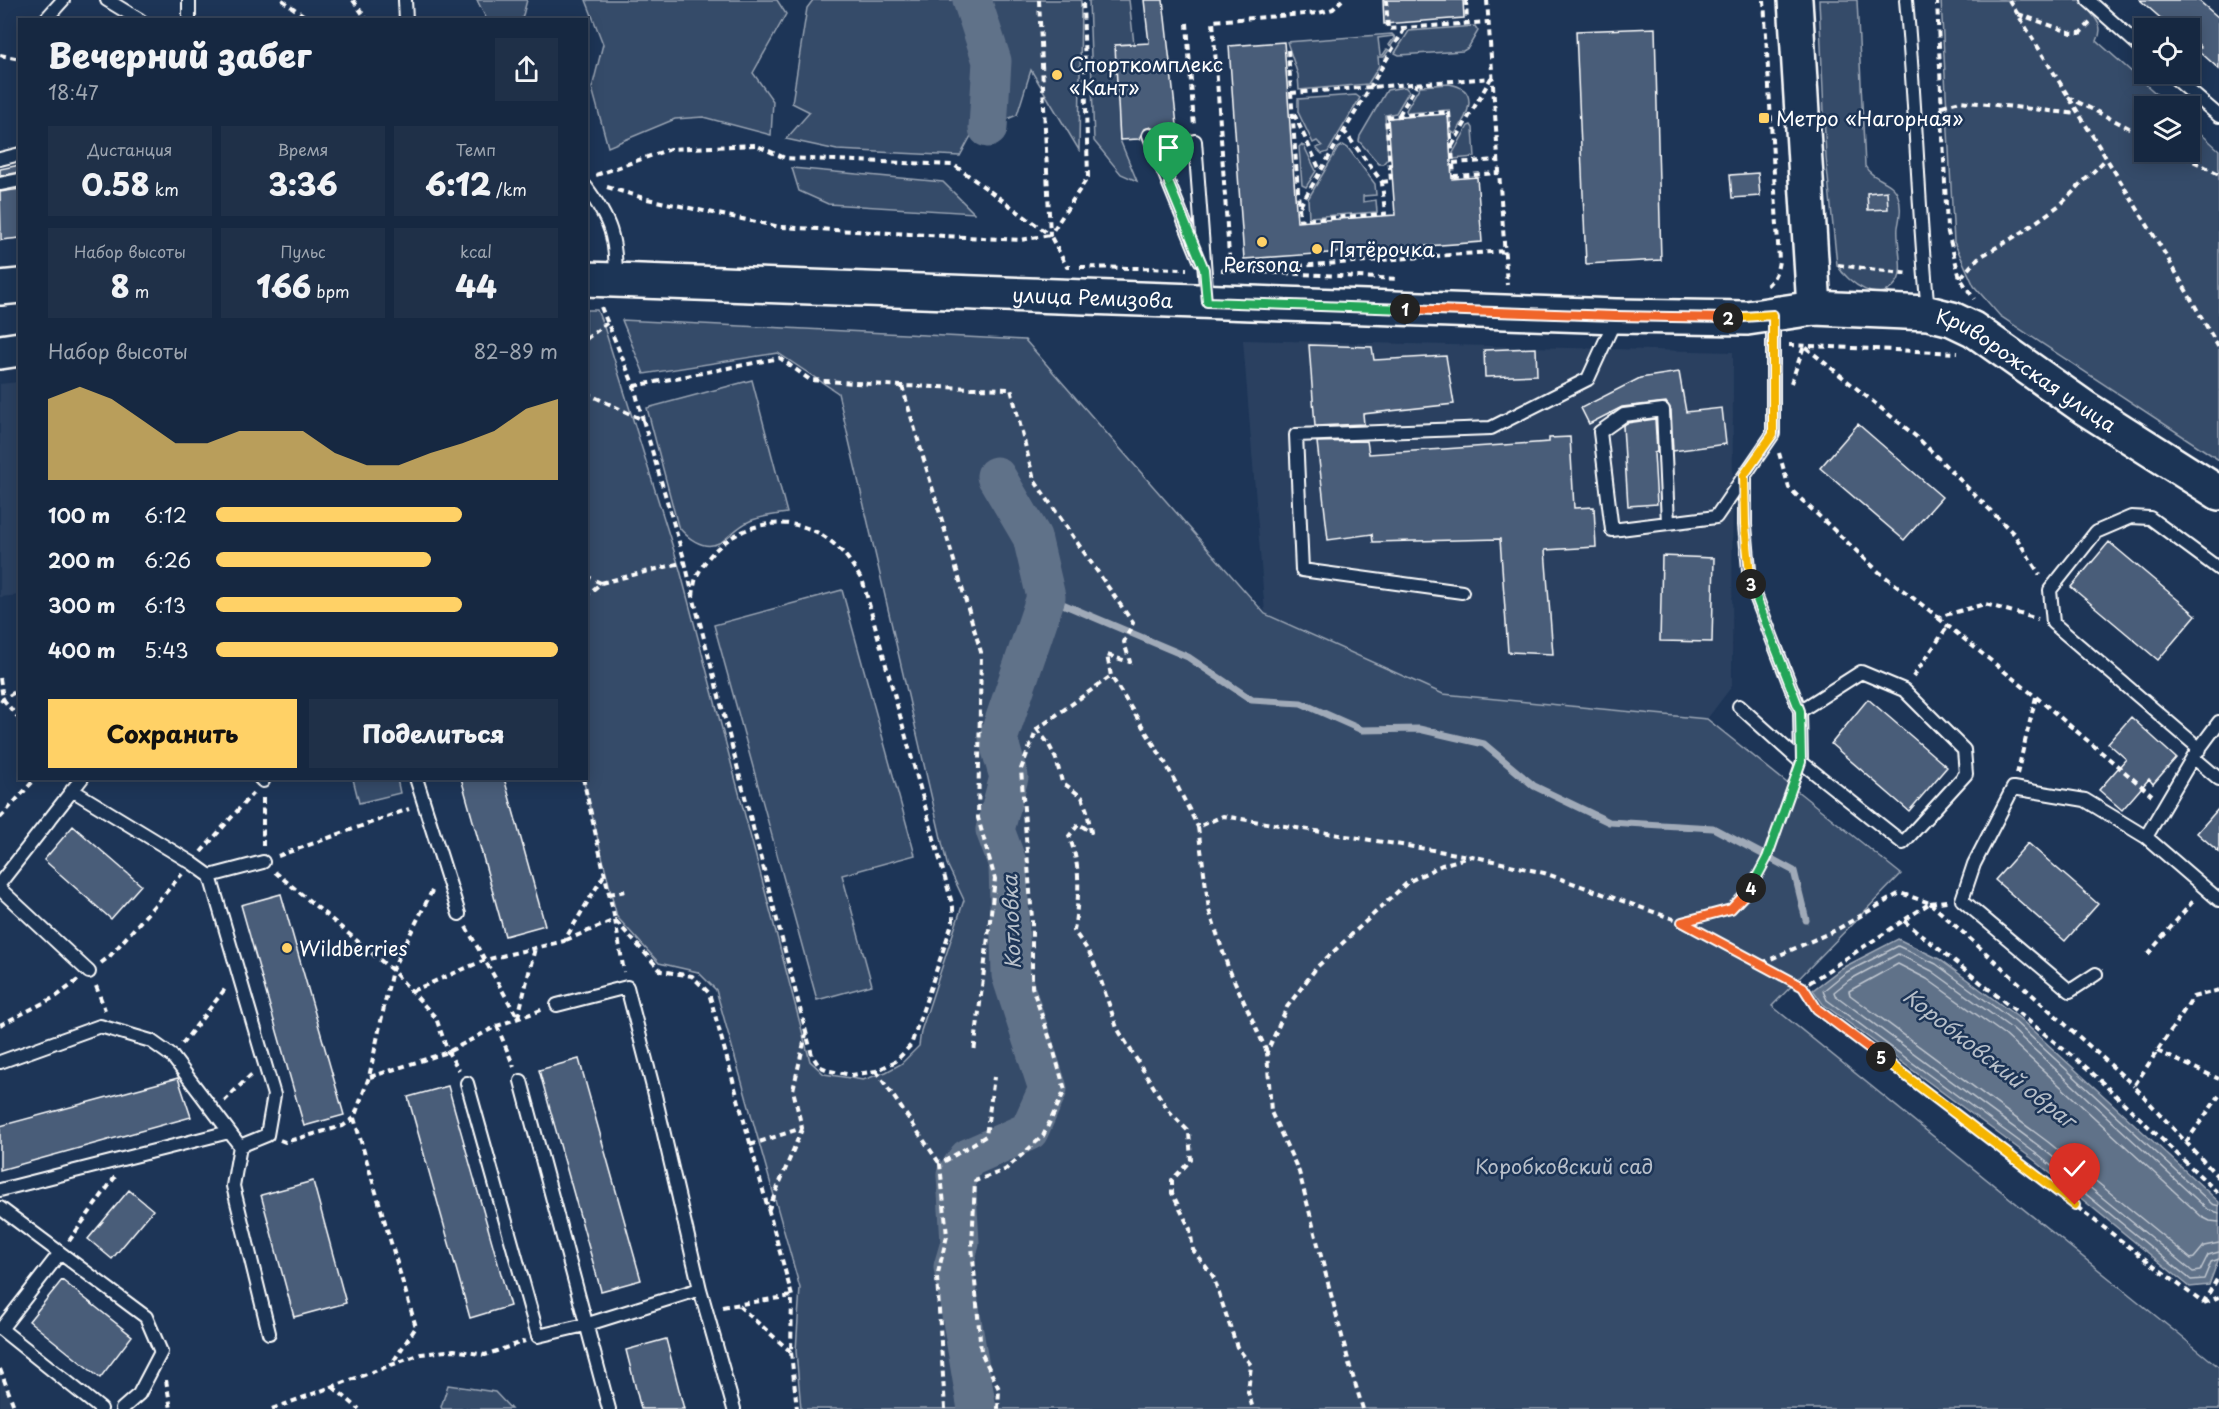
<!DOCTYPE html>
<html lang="ru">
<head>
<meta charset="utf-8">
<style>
  :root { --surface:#162841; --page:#1f3048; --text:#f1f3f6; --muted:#9ea6b1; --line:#35445a; --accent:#ffd166 }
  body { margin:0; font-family:"Playpen Sans",sans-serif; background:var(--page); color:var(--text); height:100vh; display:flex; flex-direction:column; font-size:22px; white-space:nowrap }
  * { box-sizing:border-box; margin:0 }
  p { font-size:20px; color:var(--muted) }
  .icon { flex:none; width:33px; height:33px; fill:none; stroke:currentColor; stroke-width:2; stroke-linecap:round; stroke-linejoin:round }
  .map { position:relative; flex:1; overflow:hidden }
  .side { position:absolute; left:18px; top:18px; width:570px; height:762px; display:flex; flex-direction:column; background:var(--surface); border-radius:0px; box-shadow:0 3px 15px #0003,0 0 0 2px var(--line) }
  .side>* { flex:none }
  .controls { position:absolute; left:2134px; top:18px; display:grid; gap:12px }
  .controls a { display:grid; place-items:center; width:66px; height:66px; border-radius:0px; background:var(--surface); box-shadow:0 3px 15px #0003,0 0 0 2px var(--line); font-size:30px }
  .pin { position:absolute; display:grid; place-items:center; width:51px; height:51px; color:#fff; margin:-62px -26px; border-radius:50% 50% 50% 0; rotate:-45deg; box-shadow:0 0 6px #0007 }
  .pin .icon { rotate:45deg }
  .km { position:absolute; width:30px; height:30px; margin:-15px; border-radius:50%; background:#222; color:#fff; font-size:16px; line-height:30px; text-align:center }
  .round { display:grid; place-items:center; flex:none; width:63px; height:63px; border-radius:0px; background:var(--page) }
  .summary { display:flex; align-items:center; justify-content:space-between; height:102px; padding:0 30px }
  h1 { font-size:33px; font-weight:800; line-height:45px }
  .stats { display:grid; grid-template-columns:repeat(3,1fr); gap:9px; height:102px; padding:6px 30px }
  .stats div { display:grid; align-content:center; border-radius:0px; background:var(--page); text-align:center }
  .stats b { font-size:30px; font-weight:800 }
  .stats small { font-size:16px; font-weight:400 }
  .stats p { font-size:16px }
  .chart { height:168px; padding:12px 30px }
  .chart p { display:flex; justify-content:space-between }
  .chart svg { width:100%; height:108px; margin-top:6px; fill:var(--accent); opacity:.7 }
  .button { display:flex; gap:12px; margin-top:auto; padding:12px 30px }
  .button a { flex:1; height:69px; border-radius:0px; background:var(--accent); color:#111; font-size:24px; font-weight:800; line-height:69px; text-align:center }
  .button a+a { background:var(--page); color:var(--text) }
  ul { padding:0 30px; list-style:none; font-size:20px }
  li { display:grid; grid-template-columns:96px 72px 1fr; align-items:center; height:45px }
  li i { height:15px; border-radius:8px; background:var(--accent) }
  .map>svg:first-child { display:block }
</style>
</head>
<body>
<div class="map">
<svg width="2219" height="1409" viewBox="0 0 2219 1409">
  <rect width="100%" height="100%" fill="#1d3557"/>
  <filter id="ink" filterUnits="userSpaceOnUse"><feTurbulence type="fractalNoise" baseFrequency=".0167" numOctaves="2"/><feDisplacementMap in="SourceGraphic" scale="12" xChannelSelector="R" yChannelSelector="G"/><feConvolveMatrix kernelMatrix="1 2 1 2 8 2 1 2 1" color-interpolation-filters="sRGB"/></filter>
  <g filter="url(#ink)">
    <path fill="#2a4161" d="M1243,340L1733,352L1732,686L1707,719L1443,694L1265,614Z
      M19,382V595L0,597V384Z
      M0,1372L14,1409H0Z"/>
    <path fill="#364b69" stroke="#9aa5b4" stroke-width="1.5" d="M477,0H527L522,19L487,20Z
      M586,0H777L786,14L753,73L773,101L771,135L703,117L675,119L608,147L592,88L603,44Z
      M813,0H1081L1079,150L1031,70L1017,115L972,134L960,156L837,150L786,139L810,112L792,103L807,8Z
      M1089,0H1129L1134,44L1116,45L1120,140L1137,181L1121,174L1094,141Z
      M1819,0H1857L1865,166C1872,180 1893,180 1898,196C1902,206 1900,217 1898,227C1896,241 1905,271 1897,282C1880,307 1848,283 1837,265L1826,158Z
      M1941,0H2084C2089,17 2107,21 2097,41L2170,106H2145V152H2190V124L2219,150V460L2000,316L1974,286L1954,242Z
      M1475,26L1478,31L1468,48L1463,51L1399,55L1395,53L1409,31Z
      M1392,34L1396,38L1391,46L1389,45L1394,38L1393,36L1378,38L1380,55H1383L1387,49L1389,50L1384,57H1378L1379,66L1368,84L1299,90L1298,75L1287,42Z
      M1449,84C1481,89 1468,116 1455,134L1451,131L1449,110L1407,113L1406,110L1420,86Z
      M1405,87L1409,91L1396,113L1385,115L1388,158L1383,164H1379L1359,141L1360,136L1387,90Z
      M1356,95L1360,98L1328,152L1322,154L1316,148L1322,146L1317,141L1313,143L1298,112V99Z
      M1471,125L1473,128L1475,157L1453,159V153L1468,126Z
      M1301,145L1304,146L1316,171L1306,187L1302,185L1299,147Z
      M1343,145L1348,148L1375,184L1376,195L1363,196V202L1376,200L1377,212L1309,217L1308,199L1338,148Z
      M792,168L943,182L974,213L828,204L799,191Z
      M586,310H597L605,330L680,570L810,1061L824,1074L863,1080L886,1072L901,1064L919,1046L921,1031L964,900L947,864L838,393L778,353L644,374L622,320L1025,340L1265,614L1443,694L1707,719L1901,874L1772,1006L2219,1367V1409H801L796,1351L800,1288L716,990L698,972L659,963L617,917L583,779L586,778Z
      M752,380L787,513C774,515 761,516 750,521C736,527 728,539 719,543C703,551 686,537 678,526L647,408Z
      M842,590L915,855L842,875L872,985L817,1000L714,625Z
      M353,779H397L400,793L359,803Z
      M448,1385L495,1392L511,1409H442L441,1407Z"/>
    <path fill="#617289" stroke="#a0aab8" stroke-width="1.5" d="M1898,939L1939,959L2019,1018L2219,1202V1258L2209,1285L2190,1287L2034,1160L1823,1004L1813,990L1842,968Z"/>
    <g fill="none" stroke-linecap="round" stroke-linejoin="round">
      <path stroke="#c0c7d0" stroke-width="1.5" d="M2219,1206L2212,1204L2015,1022L1936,964L1898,946L1845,973L1823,991L1827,1000L2038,1155L2191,1280L2204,1279L2211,1262L2219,1259
        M2219,1213L2207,1209L2011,1028L1932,971L1898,954L1849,980L1834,992L1835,995L2043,1149L2193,1272L2200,1271L2208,1255L2219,1252
        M2219,1222L2210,1221L2202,1217L2005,1035L1927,979L1898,964L1849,991L1850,995L2048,1142L2191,1259L2194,1258L2204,1246L2219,1243"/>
      <path stroke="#a0aab8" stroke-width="7" d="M1046,597L1188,657L1252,700L1301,703L1362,730L1419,729L1484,744L1534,786L1609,822L1713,828L1794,871L1806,920"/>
      <path stroke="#617289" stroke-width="39" d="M972,0L992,61L988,128
        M977,1409L953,1267L960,1243L956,1175L968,1158L1029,1131L1048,1089L1011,975L1008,865L995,830L1009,777L998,739L1046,597L1032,537L996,476"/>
    </g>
    <path fill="#4a5d79" stroke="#fff" stroke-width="1.5" d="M1144,0H1163L1178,134L1158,136L1154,129L1150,127L1143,130L1139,139L1120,140L1115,45L1149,43Z
      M1383,0H1463L1464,18L1384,24Z
      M2140,0H2198L2219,18V69L2198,50L2201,47L2190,36V28H2172Z
      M1655,28L1661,260L1586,264L1576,31Z
      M1284,42L1297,222L1395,215L1388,118L1448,114L1452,179L1477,177L1482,242L1244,259L1229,46Z
      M20,165V172L0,176V169Z
      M1758,173L1760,196L1732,198L1730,175Z
      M20,189V238L1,240L0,192Z
      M1887,191L1888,209L1868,210L1867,193Z
      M1309,345L1372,347L1374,360L1446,356L1454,404L1363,414L1364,424L1315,426Z
      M1536,348L1537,375L1485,377L1484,350Z
      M1679,372L1686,412L1722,408L1726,444L1673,451L1671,410L1666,402L1622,407L1589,424L1581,408L1640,378Z
      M1655,419L1657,452L1654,453L1657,504L1628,506L1623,426L1627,423Z
      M1858,424L1942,497L1904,540L1820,468Z
      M1570,437L1574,508L1594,507L1596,547L1545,550L1553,654L1508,652L1500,539L1373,542L1372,534L1328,540L1317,442L1367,441L1369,454L1549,442V438Z
      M2109,542L2196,615L2158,660L2071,587Z
      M1662,556L1714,558L1712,642L1660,641Z
      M1868,699L1947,767L1909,811L1831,744Z
      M2131,717L2176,758L2153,784L2149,779L2122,810L2099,790L2126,759L2108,743Z
      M461,778H504L545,925L505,936Z
      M2219,808V852L2197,833Z
      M73,826L141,885L111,919L44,860Z
      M2028,843L2098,904L2065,941L1995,880Z
      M281,894L344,1115L304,1126L241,905Z
      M579,1059L641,1280L601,1291L539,1070Z
      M178,1078L191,1117L0,1170V1126Z
      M448,1086L510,1306L470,1318L408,1097Z
      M313,1181L346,1303L294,1317L261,1195Z
      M129,1190L153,1210L112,1259L88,1239Z
      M62,1280L132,1336L100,1378L29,1321Z
      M666,1339L684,1409H641L626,1350Z"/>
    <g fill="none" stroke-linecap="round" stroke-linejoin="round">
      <defs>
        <path id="lane" d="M107,0L140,20
          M189,0V20
          M405,0L406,20
          M1906,0C1916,104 1918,208 1928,312
          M2088,0L2145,51
          M45,20L63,0
          M2170,74L2219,116
          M1149,135L1200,260
          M1195,141L1207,301
          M0,159L20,154
          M0,184L20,180
          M586,187C611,221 616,237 616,280
          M1745,475V525L1750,581L1800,711L1801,762
          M1668,523L1663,410L1624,415L1600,432L1612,530L1716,517L1773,434V316
          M1462,592L1302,570L1296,435L1491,428L1588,379L1616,318
          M1739,706L1801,762L1903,843L1966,774L1964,750L1904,690L1861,672L1800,711
          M2219,722L2193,757L2146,837L2219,900
          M2200,749L2053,623L2050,590L2096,532L2131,517L2150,518L2219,569
          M2193,757L2219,779
          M260,778L263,781
          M416,778L459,914
          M210,876L263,862
          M0,883L82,778
          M0,889L89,972
          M2096,974L2070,991L1962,900L1974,864L2013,788L2085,800L2146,837
          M0,1062L100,1026L151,1041L172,1056L240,1146L267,1135L274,1095L210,876L192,863L72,790
          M521,1081L609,1409
          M467,1083L538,1336L585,1325L700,1289L654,1091L627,987L557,1005
          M240,1146L233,1186L269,1333
          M0,1190L229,1132
          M0,1208L146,1317L161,1352L139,1394L122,1409
          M60,1253L1,1329L101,1409
          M700,1289L734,1409"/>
        <g id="secondary">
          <path d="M1795,0L1814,308"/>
          <path id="s1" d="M586,279L1616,316L1747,318L1814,308L1928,313L1952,319L1973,329L2085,408L2219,493"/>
          <path d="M0,288L20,286"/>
          <path d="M0,352L20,349"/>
        </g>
      </defs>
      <use href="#lane" stroke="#fff" stroke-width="16"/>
      <use href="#secondary" stroke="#fff" stroke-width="38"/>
      <path stroke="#fff" stroke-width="4" stroke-dasharray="6 4.5" stroke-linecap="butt" d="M282,0L310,20
        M353,0L367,20
        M1039,0L1050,235L1088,177L1083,0
        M1386,0L1388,29L1489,22
        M1466,0L1467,23
        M1487,0L1507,285
        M1764,0L1779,261C1777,273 1774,280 1764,288
        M1937,0L1947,229L1960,278L1974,299
        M2009,0L2167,257L2219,348
        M2018,14L2072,33H2080L2090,23
        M1187,23L1194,127
        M1288,50L1300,220L1385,214L1382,182L1344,131
        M0,55L20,59
        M1190,69L1216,68
        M1291,93L1493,78
        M2068,97L2145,136
        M1942,106L1960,101L2077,114
        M1294,114L1320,170
        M1399,115L1417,84
        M1452,146L1491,78
        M2175,152L2219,174
        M1453,163L1499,160
        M596,175L670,149L755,145L785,158L954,165L1050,235
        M1382,182L1391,181L1386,117L1449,112L1454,176L1499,173
        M607,187L647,199L780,227L1020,240L1050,235L1067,267H1070
        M1300,206L1405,28
        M1838,265L1910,274
        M1080,267L1187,269
        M1256,269L1505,251
        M1221,270L1399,279
        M1230,270L1213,21L1319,13L1333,9L1342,0
        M1961,277L1978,258L2021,233L2061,204L2106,159
        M601,307L634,386L643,420
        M586,339L607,323
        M1789,345L1958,353
        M1791,383L1804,346L1918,438L2014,534L2040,575
        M634,386L780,358L810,380L902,386L1011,389L1034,480L1133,623L1124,642L1130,662L1107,655L1111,676L1166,764L1198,827
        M902,386L981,652L978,818L995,879L974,1053
        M586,393L643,420L685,562L693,596L812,1055L819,1066L830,1071L852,1075L876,1071L896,1061L911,1045L953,921V907L863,582C855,569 847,555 835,545C792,505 723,524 698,574C694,580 694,589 693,596
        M1779,453L1789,488L1879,572L1938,617L1985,604L2038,619
        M586,576L601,583L586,596
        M601,583L685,562
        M1938,618L2036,697L2017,774
        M1913,677L1948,626
        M0,678L3,699L20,720
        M2036,697L2152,795
        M0,701L20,689
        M1037,729L1048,743L1056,759L1062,782L1082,797L1087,811L1091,832L1079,824L1069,836C1082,870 1079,895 1074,931L1089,952L1099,975L1117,1028L1168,1110L1189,1132L1191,1160L1172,1180V1193L1190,1229L1193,1250L1213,1276L1237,1347L1251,1365L1248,1392L1253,1409
        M583,778L615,920L661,971L692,976L709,993L792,1296L791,1352L797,1409
        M0,818L36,778
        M263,846V796
        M201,852L253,793
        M278,856L409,809
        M275,872L392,970L436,1018L448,1052L459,1070
        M609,894L626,891
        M1930,903L2134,1086
        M1930,903L1947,901
        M1904,921L2087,1068L2219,1194
        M1683,922C1694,919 1724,914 1732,909C1763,888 1783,812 1795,777
        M466,927L518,1018
        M566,940L615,920L624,972
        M2148,954L2194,900
        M101,963L110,956L182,874
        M1762,963L1836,930L1900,893L1930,903L1803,987
        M96,986L105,1010
        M2219,990L2193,997L2134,1086L2219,1178
        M412,991L485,960L564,941L604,875
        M518,1017L535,948
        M0,1025L57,996L78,980
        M497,1026L514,1067
        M182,1044L225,989
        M2157,1051L2219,1079
        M1267,1052L1228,967L1209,910L1198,827L1223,816L1469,856
        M876,1071L940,1164
        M370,1077L448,1052L497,1026L544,1009
        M224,1101L251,1075
        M354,1118L416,1327L391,1365
        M280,1140L285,1142L343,1126L354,1118L369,1077L392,970L434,887
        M2186,1142L2219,1096
        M750,1145L802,1128L793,1090L806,1034
        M768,1211L802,1129
        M69,1241L115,1177
        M2203,1303L2219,1276
        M2204,1303L2219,1297
        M739,1306L791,1352
        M722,1307L792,1296
        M0,1369L15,1409
        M166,1380L171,1409
        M333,1387L359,1409
        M272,1409L421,1354L454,1350L485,1355L525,1341
        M945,1409L937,1277L947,1236L940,1164L986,1136L994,1077
        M998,1409L999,1389L981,1352L972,1246L975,1181L1005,1170L1043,1136L1065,1090L1052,1045L1032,987V919L1021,769L1037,729L1111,676
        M1363,1409L1350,1367L1299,1172L1271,1112L1267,1052L1287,1007L1317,967L1408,882L1442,865L1472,856L1544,873L1682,922L1803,987L1817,1009L2203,1303"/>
      <use href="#lane" stroke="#1d3557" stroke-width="12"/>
      <use href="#secondary" stroke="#1d3557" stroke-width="33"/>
    </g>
  </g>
  <g fill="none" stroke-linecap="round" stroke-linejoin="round" filter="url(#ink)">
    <defs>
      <path id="split-1" d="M1169,184L1204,269L1207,302L1405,309"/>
      <path id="split-2" d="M1405,309L1616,316L1728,318"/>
      <path id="split-3" d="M1728,318L1773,315V434L1744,475L1745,525L1751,584"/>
      <path id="split-4" d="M1751,888L1767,858L1801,762L1800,711L1751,584"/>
      <path id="split-5" d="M1751,888L1731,909L1682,922L1803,987L1817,1009L1881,1057"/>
      <path id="split-6" d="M1881,1057L2075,1205"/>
    </defs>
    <use href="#split-1" stroke="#fff" stroke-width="12"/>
    <use href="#split-2" stroke="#fff" stroke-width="12"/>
    <use href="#split-3" stroke="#fff" stroke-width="12"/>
    <use href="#split-4" stroke="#fff" stroke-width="12"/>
    <use href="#split-5" stroke="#fff" stroke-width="12"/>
    <use href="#split-6" stroke="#fff" stroke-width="12"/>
    <use href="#split-1" stroke="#22a559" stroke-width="8"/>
    <use href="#split-2" stroke="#f0652b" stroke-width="8"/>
    <use href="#split-3" stroke="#f5b400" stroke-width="8"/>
    <use href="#split-4" stroke="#22a559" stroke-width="8"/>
    <use href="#split-5" stroke="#f0652b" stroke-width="8"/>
    <use href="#split-6" stroke="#f5b400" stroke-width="8"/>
  </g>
  <g fill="#ffd166" stroke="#1d3557" stroke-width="2">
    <circle cx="1057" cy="75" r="6"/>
    <rect x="1758" y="112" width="12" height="12" rx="3"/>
    <circle cx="1262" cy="242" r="6"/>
    <circle cx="1317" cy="249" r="6"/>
    <circle cx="287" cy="948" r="6"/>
  </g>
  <g text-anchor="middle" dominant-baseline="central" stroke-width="5" stroke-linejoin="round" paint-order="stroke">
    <g font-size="20" fill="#fff" stroke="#1d3557" text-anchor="start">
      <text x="1069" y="64">Спорткомплекс<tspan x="1069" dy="23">«Кант»</tspan></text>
      <text x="1776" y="118">Метро «Нагорная»</text>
      <text x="1329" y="249">Пятёрочка</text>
      <text x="1262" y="264" text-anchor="middle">Persona</text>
      <text x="299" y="948">Wildberries</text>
    </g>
    <g font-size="20" fill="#fff" stroke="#1d3557">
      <text stroke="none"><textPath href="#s1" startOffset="507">улица Ремизова</textPath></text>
      <text stroke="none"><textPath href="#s1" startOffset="1458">Криворожская улица</textPath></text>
    </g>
    <g font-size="20" fill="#b9c0ca" stroke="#1d3557">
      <text x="1564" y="1166">Коробковский сад</text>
    </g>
    <g font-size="21" font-style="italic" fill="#b8c0ca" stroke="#1d3557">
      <text transform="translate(1010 922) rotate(-92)">Котловка</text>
      <text transform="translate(1990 1057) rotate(38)">Коробковский овраг</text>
    </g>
  </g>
</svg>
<div class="controls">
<a><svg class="icon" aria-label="locate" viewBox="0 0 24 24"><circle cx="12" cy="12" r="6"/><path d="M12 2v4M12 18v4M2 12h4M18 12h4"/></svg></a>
<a><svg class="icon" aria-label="layers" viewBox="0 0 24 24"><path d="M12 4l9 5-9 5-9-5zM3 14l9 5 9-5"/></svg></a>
</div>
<div class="pin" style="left:1169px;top:184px;background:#1e9e55"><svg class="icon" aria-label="arrive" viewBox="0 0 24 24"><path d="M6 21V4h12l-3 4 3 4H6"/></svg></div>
<div class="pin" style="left:2075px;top:1205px;background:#d93025"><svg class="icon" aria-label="check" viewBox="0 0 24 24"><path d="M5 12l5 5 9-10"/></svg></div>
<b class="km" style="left:1405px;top:309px">1</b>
<b class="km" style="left:1728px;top:318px">2</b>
<b class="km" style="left:1751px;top:584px">3</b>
<b class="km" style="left:1751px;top:888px">4</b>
<b class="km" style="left:1881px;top:1057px">5</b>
<section class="side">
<div class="summary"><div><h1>Вечерний забег</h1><p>18:47</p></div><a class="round"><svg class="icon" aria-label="share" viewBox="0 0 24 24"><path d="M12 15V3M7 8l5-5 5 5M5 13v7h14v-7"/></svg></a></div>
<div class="stats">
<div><p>Дистанция</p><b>0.58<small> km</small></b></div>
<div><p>Время</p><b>3:36</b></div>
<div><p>Темп</p><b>6:12<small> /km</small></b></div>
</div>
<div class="stats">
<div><p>Набор высоты</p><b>8<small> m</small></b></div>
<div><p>Пульс</p><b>166<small> bpm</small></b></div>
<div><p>kcal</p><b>44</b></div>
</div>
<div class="chart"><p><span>Набор высоты</span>82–89 m</p>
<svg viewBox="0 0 160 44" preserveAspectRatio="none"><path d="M0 44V11L10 6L20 11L30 20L40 29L50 29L60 24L70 24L80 24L90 33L100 38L110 38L120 33L130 29L140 24L150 15L160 11V44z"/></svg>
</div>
<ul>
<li><b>100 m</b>6:12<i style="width:72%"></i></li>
<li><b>200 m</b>6:26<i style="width:63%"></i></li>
<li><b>300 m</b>6:13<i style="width:72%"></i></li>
<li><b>400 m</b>5:43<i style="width:100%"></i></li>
</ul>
<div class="button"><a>Сохранить</a><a>Поделиться</a></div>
</section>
</div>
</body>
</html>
